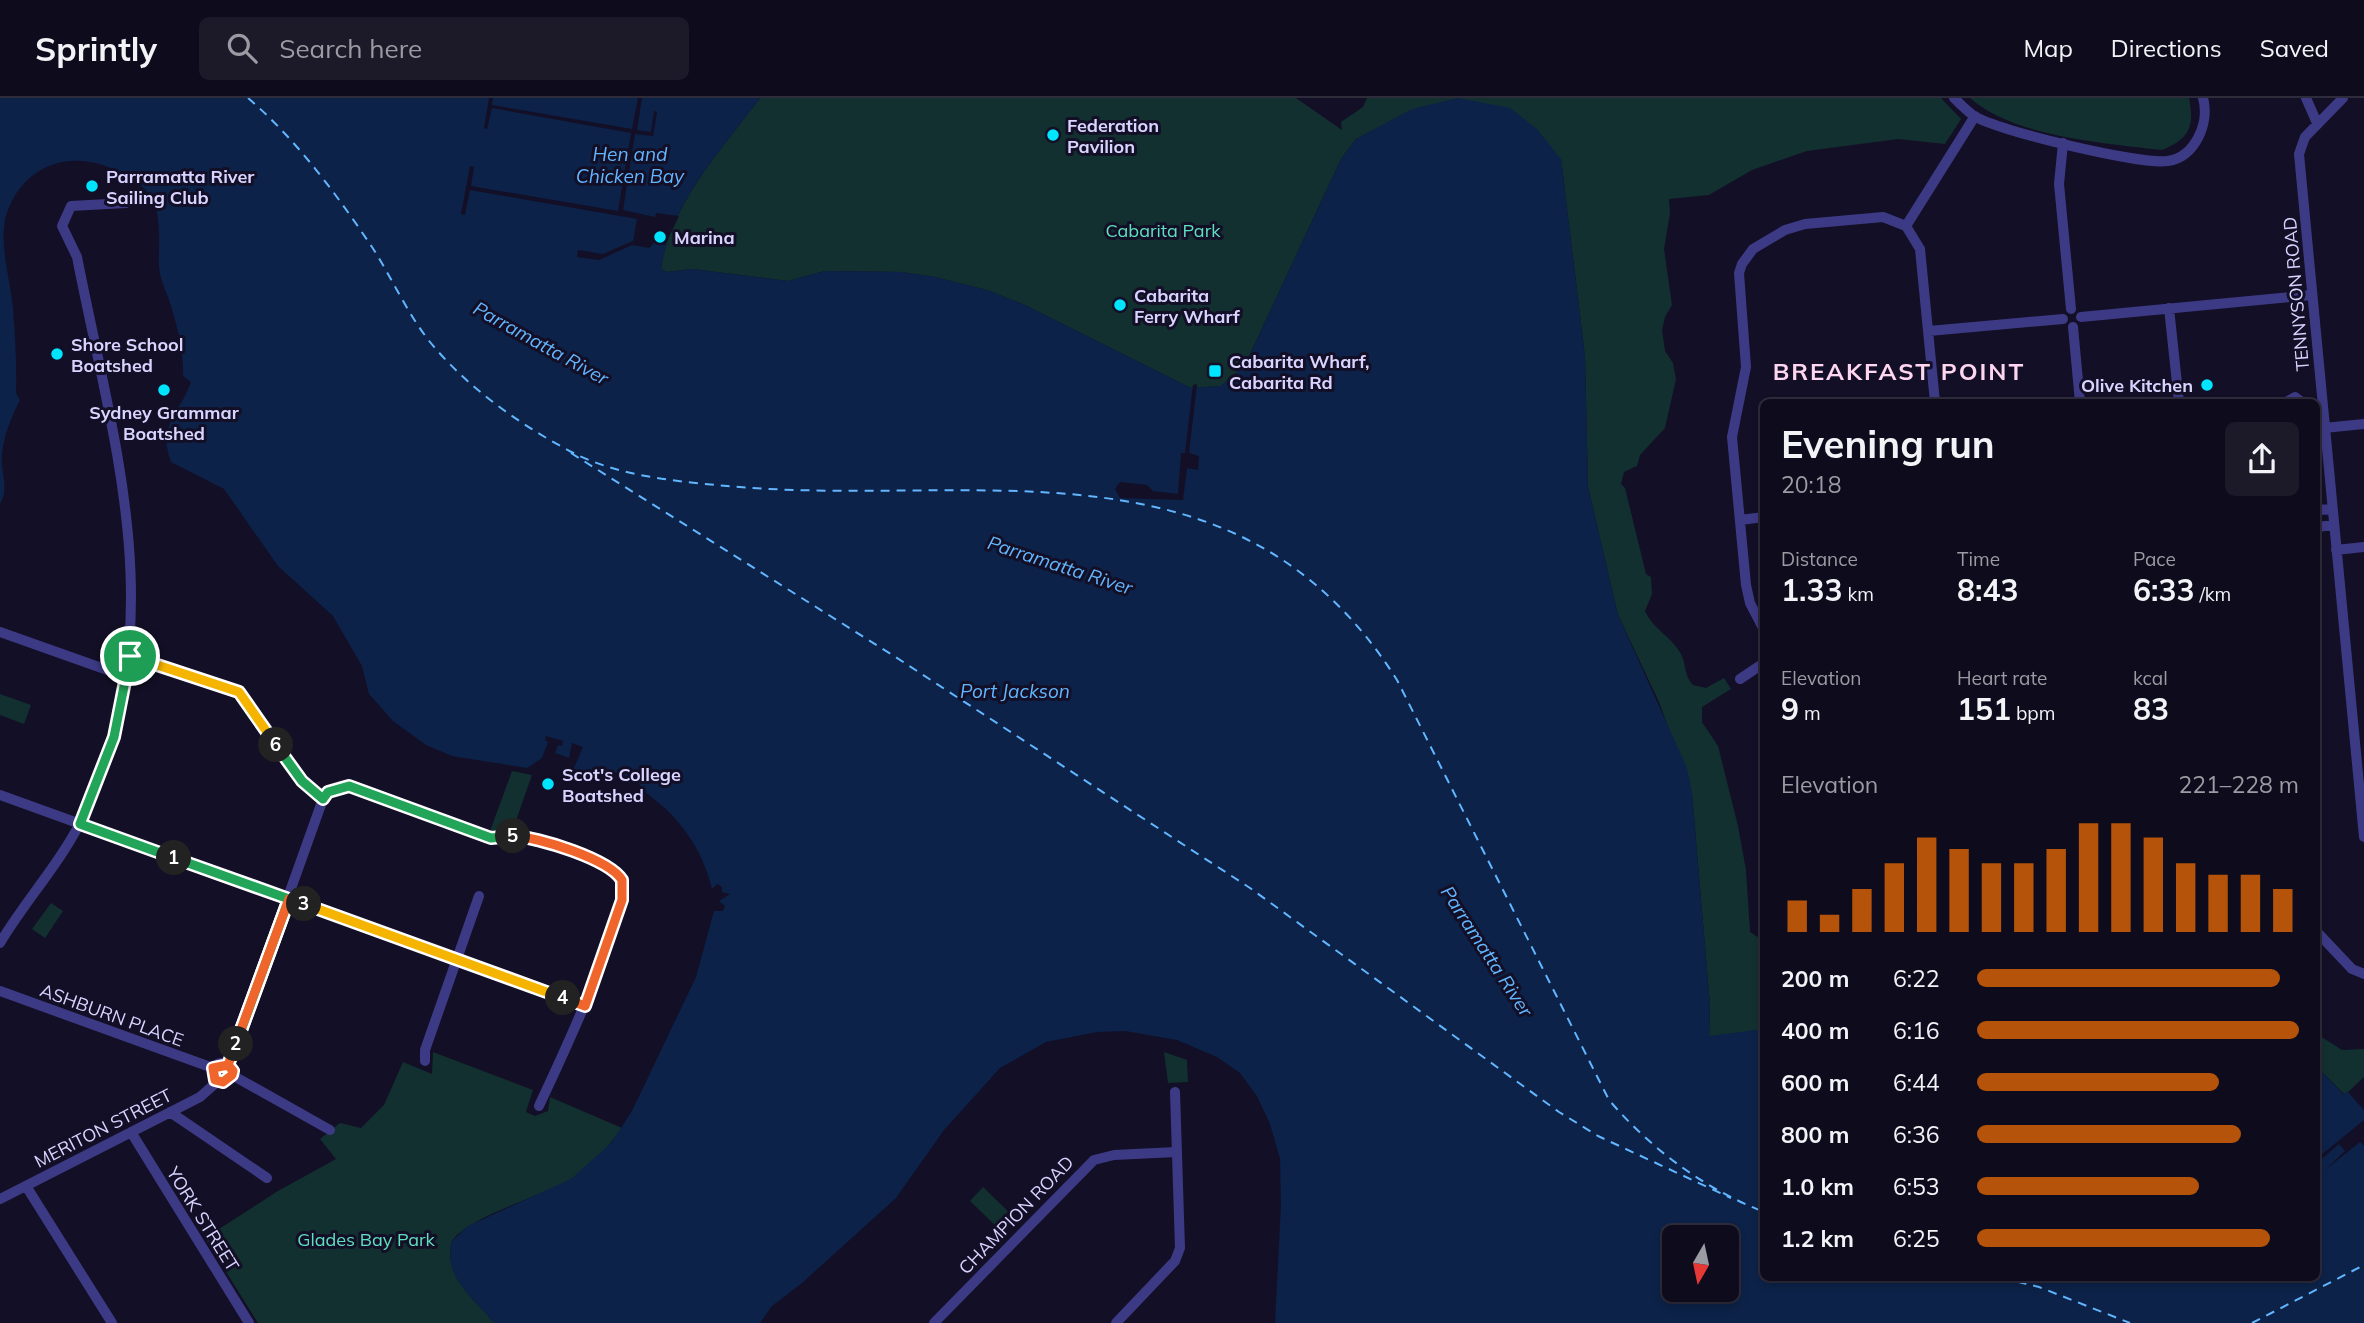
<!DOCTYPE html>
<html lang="en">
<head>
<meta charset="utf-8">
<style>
  :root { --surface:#0e0b1c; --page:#1c1929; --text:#f1f3f6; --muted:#9b9ba3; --line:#2e2b3b; --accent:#b45309 }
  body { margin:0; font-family:Mulish,sans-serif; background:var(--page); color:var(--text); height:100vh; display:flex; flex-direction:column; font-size:26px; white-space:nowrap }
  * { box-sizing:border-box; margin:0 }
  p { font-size:23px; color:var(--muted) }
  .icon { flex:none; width:38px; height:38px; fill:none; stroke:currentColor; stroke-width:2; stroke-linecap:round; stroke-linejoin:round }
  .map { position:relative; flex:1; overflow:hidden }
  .panel { position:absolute; left:1760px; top:301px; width:560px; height:882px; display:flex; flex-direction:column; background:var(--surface); border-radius:10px; box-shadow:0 4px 10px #0003,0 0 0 2px var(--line) }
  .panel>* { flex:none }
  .needle { width:46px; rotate:189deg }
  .controls { position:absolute; left:1662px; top:1127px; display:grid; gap:14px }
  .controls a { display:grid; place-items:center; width:77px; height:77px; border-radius:10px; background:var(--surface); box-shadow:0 4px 10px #0003,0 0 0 2px var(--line); font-size:35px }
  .pin { position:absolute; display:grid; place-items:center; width:60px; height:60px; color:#fff; margin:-30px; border:4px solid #fff; border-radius:50%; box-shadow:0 2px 7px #0007 }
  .km { position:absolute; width:35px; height:35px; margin:-18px; border-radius:50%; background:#222; color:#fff; font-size:19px; line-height:35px; text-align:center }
  .round { display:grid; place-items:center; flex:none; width:74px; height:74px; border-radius:10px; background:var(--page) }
  .overview { display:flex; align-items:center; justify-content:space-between; height:119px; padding:0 21px }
  h1 { font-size:38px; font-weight:700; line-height:52px }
  .stats { display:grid; grid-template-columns:repeat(3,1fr); gap:10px; height:119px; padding:7px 21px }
  .stats div { display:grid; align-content:center }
  .stats b { font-size:30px; font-weight:700 }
  .stats small { font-size:19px; font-weight:400 }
  .stats p { font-size:19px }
  .chart { height:196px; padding:14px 21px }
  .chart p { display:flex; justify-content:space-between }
  .chart svg { width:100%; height:126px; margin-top:7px; stroke:var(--accent); stroke-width:6 }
  ul { padding:0 21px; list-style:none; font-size:23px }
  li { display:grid; grid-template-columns:112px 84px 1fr; align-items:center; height:52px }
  li i { height:18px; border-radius:9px; background:var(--accent) }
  header { display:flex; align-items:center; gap:42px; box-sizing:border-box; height:98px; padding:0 35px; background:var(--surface); border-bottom:2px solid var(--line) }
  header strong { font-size:33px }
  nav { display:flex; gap:38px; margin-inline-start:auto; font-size:24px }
  .search { width:490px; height:63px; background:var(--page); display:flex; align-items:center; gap:18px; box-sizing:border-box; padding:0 24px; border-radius:10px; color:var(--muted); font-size:26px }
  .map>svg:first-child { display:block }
</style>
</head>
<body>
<header>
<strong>Sprintly</strong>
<div class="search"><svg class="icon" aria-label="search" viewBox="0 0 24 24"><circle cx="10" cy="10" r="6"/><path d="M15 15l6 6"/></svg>Search here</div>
<nav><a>Map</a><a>Directions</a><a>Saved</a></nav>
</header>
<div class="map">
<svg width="2364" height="1225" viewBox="0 0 2364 1225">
  <rect width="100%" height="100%" fill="#130f26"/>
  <path fill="#12302f" d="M760,0H1296L1342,32L1341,24L1363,9L1367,0H1941L1961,21L1945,46L1898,41L1807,53L1752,72L1709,97L1669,101L1670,116L1664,151L1672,207L1665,219L1662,232L1665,253L1673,265L1676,281L1665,330L1640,357L1637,368L1624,374L1621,386L1625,390L1646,476L1651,479L1652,496L1645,513C1653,531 1672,539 1681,556C1687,568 1683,575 1693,587L1706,590L1724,580L1731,591L1702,609V624L1718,648L1738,728L1746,772L1750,834L1764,843V931L1709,939L1710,908L1692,695L1659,604L1618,517L1588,389L1585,259L1561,61L1372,33L1356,41L1341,61L1245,267L1221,288L1191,290L1025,207L987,192L935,179L901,174L825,173L788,183L692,171L667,174L661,171C670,106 722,51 760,0Z
    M1970,0H2189C2195,29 2189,41 2162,52C2104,45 2014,39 1970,0Z
    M0,596L31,607L24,626L0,617Z
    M512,673L532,677L513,731L490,733Z
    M51,805L63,813L45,840L32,831Z
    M2317,936L2342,952L2364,951V979L2345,997L2317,969Z
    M433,954L533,992L526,1014L535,1018L548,1013L550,999L622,1030C607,1050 590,1070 568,1083C539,1099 468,1119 452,1143C442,1179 475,1200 494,1225H258L205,1140L278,1093L336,1061L320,1041L340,1025L361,1030L384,1007L403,964L432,976Z
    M1164,954L1187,962L1188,984L1168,985Z
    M983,1089L1015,1120L1002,1134L970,1103Z"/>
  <path fill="#0c2248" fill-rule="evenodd" d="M0,0H760C722,51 670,106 661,171L667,174L692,171L788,183L825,173L901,174L935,179L987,192L1025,207L1191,290L1221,288L1245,267L1341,61L1356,41L1412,11L1458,0L1510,10L1537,31L1561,61L1585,259L1588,389L1618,517L1687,670L1692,695L1710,908L1709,938L1764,931V1180H2317V969L2344,997L2347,993L2364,1012V1225H1275L1281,1106L1280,1061L1270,1026L1257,998L1240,975L1217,959L1177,942L1125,933L1097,934L1046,944L1000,970L944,1032L896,1100L802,1185L772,1208L760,1225H494C474,1199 442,1180 452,1143L468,1128L571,1081L611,1045L632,1013L696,879L714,813H723L725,808L719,803L730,796L722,794V789L717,786L712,791C705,761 690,735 668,713C656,702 644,695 636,681L612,674C588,691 563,672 542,660L527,670L452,658L426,647L393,623L369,596L362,568L333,518L278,468L224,391L171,364C157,327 179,317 191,284L183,278C184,254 176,222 168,199C164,189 160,180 159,169C158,147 163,115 149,96C143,88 132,82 124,77C76,48 21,64 5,121C0,151 10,180 13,210C15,238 17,267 16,295L20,302C11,319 4,338 2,356C0,374 10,389 0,406ZM1675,1139H1727V1192H1675Z"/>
  <path fill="#130f26" d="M489,0H493L492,7L632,31L638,0H642L637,32L651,34L654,13L657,14L653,38L635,36L623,112L655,119L656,115L679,118L665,147L654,145L649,150L632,147L599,162L577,159L578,152L603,156L633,143L637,121L470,92L465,117L461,116L470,68L474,69L471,88L618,113L631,35L492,10L487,31L484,30Z
    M1197,286L1189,355L1199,358L1198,372L1187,370L1183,402L1120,400L1115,391L1120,384L1147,387L1153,393L1178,396L1181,355H1185L1193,287Z
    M546,638L563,643L562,648L558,647L555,655L569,660L572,645L583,649L571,677L542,660L548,644L545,642Z
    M2364,1022V1048L2360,1044L2325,1072L2345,1053L2339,1046L2318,1064L2317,1055L2320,1058Z"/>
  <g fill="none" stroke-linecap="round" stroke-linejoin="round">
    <path stroke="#62b6ff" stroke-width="2" stroke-dasharray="9 7" stroke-linecap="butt" d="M248,0C296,41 337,97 372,149C392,180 407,215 430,244C466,288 516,324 566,351C614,378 673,383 727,388C976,411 1237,329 1397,582L1609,1002C1651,1051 1703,1090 1764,1114
      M571,355L894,558L1250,790L1559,1014L1598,1038L1731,1100
      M2002,1180L2039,1189L2130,1225
      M2252,1225L2364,1167"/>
    <path stroke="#3d3a85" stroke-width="10" d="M1954,0C1960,6 1967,13 1974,18C1998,33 2140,67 2168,63C2195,59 2210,25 2203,0
      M2306,0L2317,25
      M2343,0L2305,39L2299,56L2364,739
      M2063,45L2059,86L2071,211
      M1906,128L1975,18
      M2169,210L2179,304
      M2081,219L2312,197
      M2073,229L2080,304
      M1929,233L2063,221
      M2286,304L2295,299L2302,304
      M2324,330L2364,326
      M2317,412L2332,411
      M1740,422L1764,419
      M2317,429L2334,427
      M2336,452L2364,449
      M1764,532L1750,505L1746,487L1732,339L1746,269L1739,175L1742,166L1753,151L1785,132L1805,126L1883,119L1906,128L1920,151L1935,304
      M0,534L127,579
      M130,558L238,594L302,683L323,701
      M1740,581L1764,565
      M0,697L585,908
      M2317,834L2352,871L2364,876
      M0,845C27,800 64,761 86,713C172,521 115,353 77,159L62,128L71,108L126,105
      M0,893L213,970
      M425,963V952L479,798
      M212 975a10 10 0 1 1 20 0a10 10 0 1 1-20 0Z
      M228,967L323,701L328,694L349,688L491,740L529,739L609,768L622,781C629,819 558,967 539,1008
      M232,977L330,1032
      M170,1014L267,1080
      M131,1034L249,1225
      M26,1088L112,1225
      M0,1101L200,999L218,983
      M934,1225L1094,1062L1114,1057L1176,1054
      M1116,1225L1175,1163L1180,1150L1175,994"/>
  </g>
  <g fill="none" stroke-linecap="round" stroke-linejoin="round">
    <defs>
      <path id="split-1" d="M130,558L114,639L80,726L174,760"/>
      <path id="split-2" d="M174,760L289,801L236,946"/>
      <path id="split-3" d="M236,946L228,967L233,973L232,977L223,984L215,982L213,970L228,967L289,801L304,806"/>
      <path id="split-4" d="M304,806L563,900"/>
      <path id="split-5" d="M513,738C538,739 609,761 622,782V802L585,908L563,900"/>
      <path id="split-6" d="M276,647L302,683L323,701L328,694L349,688L491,740L513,738"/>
      <path id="split-7" d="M130,558L239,594L276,647"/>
    </defs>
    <use href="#split-1" stroke="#fff" stroke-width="14"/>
    <use href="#split-2" stroke="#fff" stroke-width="14"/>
    <use href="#split-3" stroke="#fff" stroke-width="14"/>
    <use href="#split-4" stroke="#fff" stroke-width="14"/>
    <use href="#split-5" stroke="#fff" stroke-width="14"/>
    <use href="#split-6" stroke="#fff" stroke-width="14"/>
    <use href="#split-7" stroke="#fff" stroke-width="14"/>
    <use href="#split-1" stroke="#22a559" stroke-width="9"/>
    <use href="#split-2" stroke="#22a559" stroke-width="9"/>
    <use href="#split-3" stroke="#f0652b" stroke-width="9"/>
    <use href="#split-4" stroke="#f5b400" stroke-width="9"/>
    <use href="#split-5" stroke="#f0652b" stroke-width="9"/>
    <use href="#split-6" stroke="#22a559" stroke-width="9"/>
    <use href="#split-7" stroke="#f5b400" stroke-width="9"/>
  </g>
  <g fill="#00e5ff" stroke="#130f26" stroke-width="2.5">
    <circle cx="1053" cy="37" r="7"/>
    <circle cx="92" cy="88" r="7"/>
    <circle cx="660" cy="139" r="7"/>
    <circle cx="1120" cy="207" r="7"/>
    <circle cx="57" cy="256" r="7"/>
    <rect x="1208" y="266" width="14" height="14" rx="3.5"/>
    <circle cx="2207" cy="287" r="7"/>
    <circle cx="164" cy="292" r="7"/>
    <circle cx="548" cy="686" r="7"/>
  </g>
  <g text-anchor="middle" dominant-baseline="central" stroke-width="6" stroke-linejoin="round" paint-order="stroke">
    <g font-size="18" font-weight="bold" fill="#d9d4ff" stroke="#130f26" text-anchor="start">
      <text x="1067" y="27">Federation<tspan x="1067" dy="21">Pavilion</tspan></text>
      <text x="106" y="78">Parramatta River<tspan x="106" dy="21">Sailing Club</tspan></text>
      <text x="674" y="139">Marina</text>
      <text x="1134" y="197">Cabarita<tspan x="1134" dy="21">Ferry Wharf</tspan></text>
      <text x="71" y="246">Shore School<tspan x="71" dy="21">Boatshed</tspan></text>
      <text x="1229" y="263">Cabarita Wharf,<tspan x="1229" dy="21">Cabarita Rd</tspan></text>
      <text x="2193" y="287" text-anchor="end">Olive Kitchen</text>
      <text x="164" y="314" text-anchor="middle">Sydney Grammar<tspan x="164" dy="21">Boatshed</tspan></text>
      <text x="562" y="676">Scot's College<tspan x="562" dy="21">Boatshed</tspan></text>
    </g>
    <g font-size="18" fill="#5fe0c0" stroke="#130f26">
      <text x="1163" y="132">Cabarita Park</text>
      <text x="366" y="1141">Glades Bay Park</text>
    </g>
    <g font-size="18" fill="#d9d4ff" stroke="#130f26">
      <text transform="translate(2296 196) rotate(-95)">TENNYSON ROAD</text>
      <text transform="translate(112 917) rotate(20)">ASHBURN PLACE</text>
      <text transform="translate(103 1030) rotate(-27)">MERITON STREET</text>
      <text transform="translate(1016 1117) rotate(-46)">CHAMPION ROAD</text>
      <text transform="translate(203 1121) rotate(58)">YORK STREET</text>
    </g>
    <g font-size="19" font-style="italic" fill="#62b6ff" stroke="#130f26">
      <text x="630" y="56">Hen and<tspan x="630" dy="22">Chicken Bay</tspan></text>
      <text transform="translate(541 245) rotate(29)">Parramatta River</text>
      <text transform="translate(1060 467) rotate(18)">Parramatta River</text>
      <text x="1015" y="593">Port Jackson</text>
      <text transform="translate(1487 853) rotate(57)">Parramatta River</text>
    </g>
    <g font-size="24" font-weight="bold" letter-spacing="2" fill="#ffd6f0" stroke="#130f26">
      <text x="1899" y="273">BREAKFAST POINT</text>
    </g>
  </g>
</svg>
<div class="controls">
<a><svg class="needle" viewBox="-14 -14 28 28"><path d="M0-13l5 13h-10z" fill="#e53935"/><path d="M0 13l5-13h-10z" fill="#9b9ba3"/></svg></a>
</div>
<div class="pin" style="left:130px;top:558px;background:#1e9e55"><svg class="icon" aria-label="arrive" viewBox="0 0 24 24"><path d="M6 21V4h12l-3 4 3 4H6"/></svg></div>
<b class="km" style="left:174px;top:760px">1</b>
<b class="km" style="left:236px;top:946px">2</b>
<b class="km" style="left:304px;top:806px">3</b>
<b class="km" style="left:563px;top:900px">4</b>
<b class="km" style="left:513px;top:738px">5</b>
<b class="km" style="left:276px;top:647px">6</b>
<section class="panel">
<div class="overview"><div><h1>Evening run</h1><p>20:18</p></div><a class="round"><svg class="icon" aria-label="share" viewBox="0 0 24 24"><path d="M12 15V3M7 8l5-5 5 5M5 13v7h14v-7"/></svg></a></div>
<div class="stats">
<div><p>Distance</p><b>1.33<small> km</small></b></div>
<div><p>Time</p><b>8:43</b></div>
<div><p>Pace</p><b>6:33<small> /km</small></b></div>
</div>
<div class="stats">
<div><p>Elevation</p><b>9<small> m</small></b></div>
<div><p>Heart rate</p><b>151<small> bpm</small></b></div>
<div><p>kcal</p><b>83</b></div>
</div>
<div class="chart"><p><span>Elevation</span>221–228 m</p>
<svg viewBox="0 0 160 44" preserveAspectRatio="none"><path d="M5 44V33M15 44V38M25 44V29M35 44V20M45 44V11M55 44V15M65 44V20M75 44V20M85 44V15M95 44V6M105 44V6M115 44V11M125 44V20M135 44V24M145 44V24M155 44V29"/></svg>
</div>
<ul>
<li><b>200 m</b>6:22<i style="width:94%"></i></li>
<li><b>400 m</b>6:16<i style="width:100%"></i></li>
<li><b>600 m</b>6:44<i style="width:75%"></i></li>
<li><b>800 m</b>6:36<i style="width:82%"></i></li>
<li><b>1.0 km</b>6:53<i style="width:69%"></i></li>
<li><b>1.2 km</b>6:25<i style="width:91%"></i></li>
</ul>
</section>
</div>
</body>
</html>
